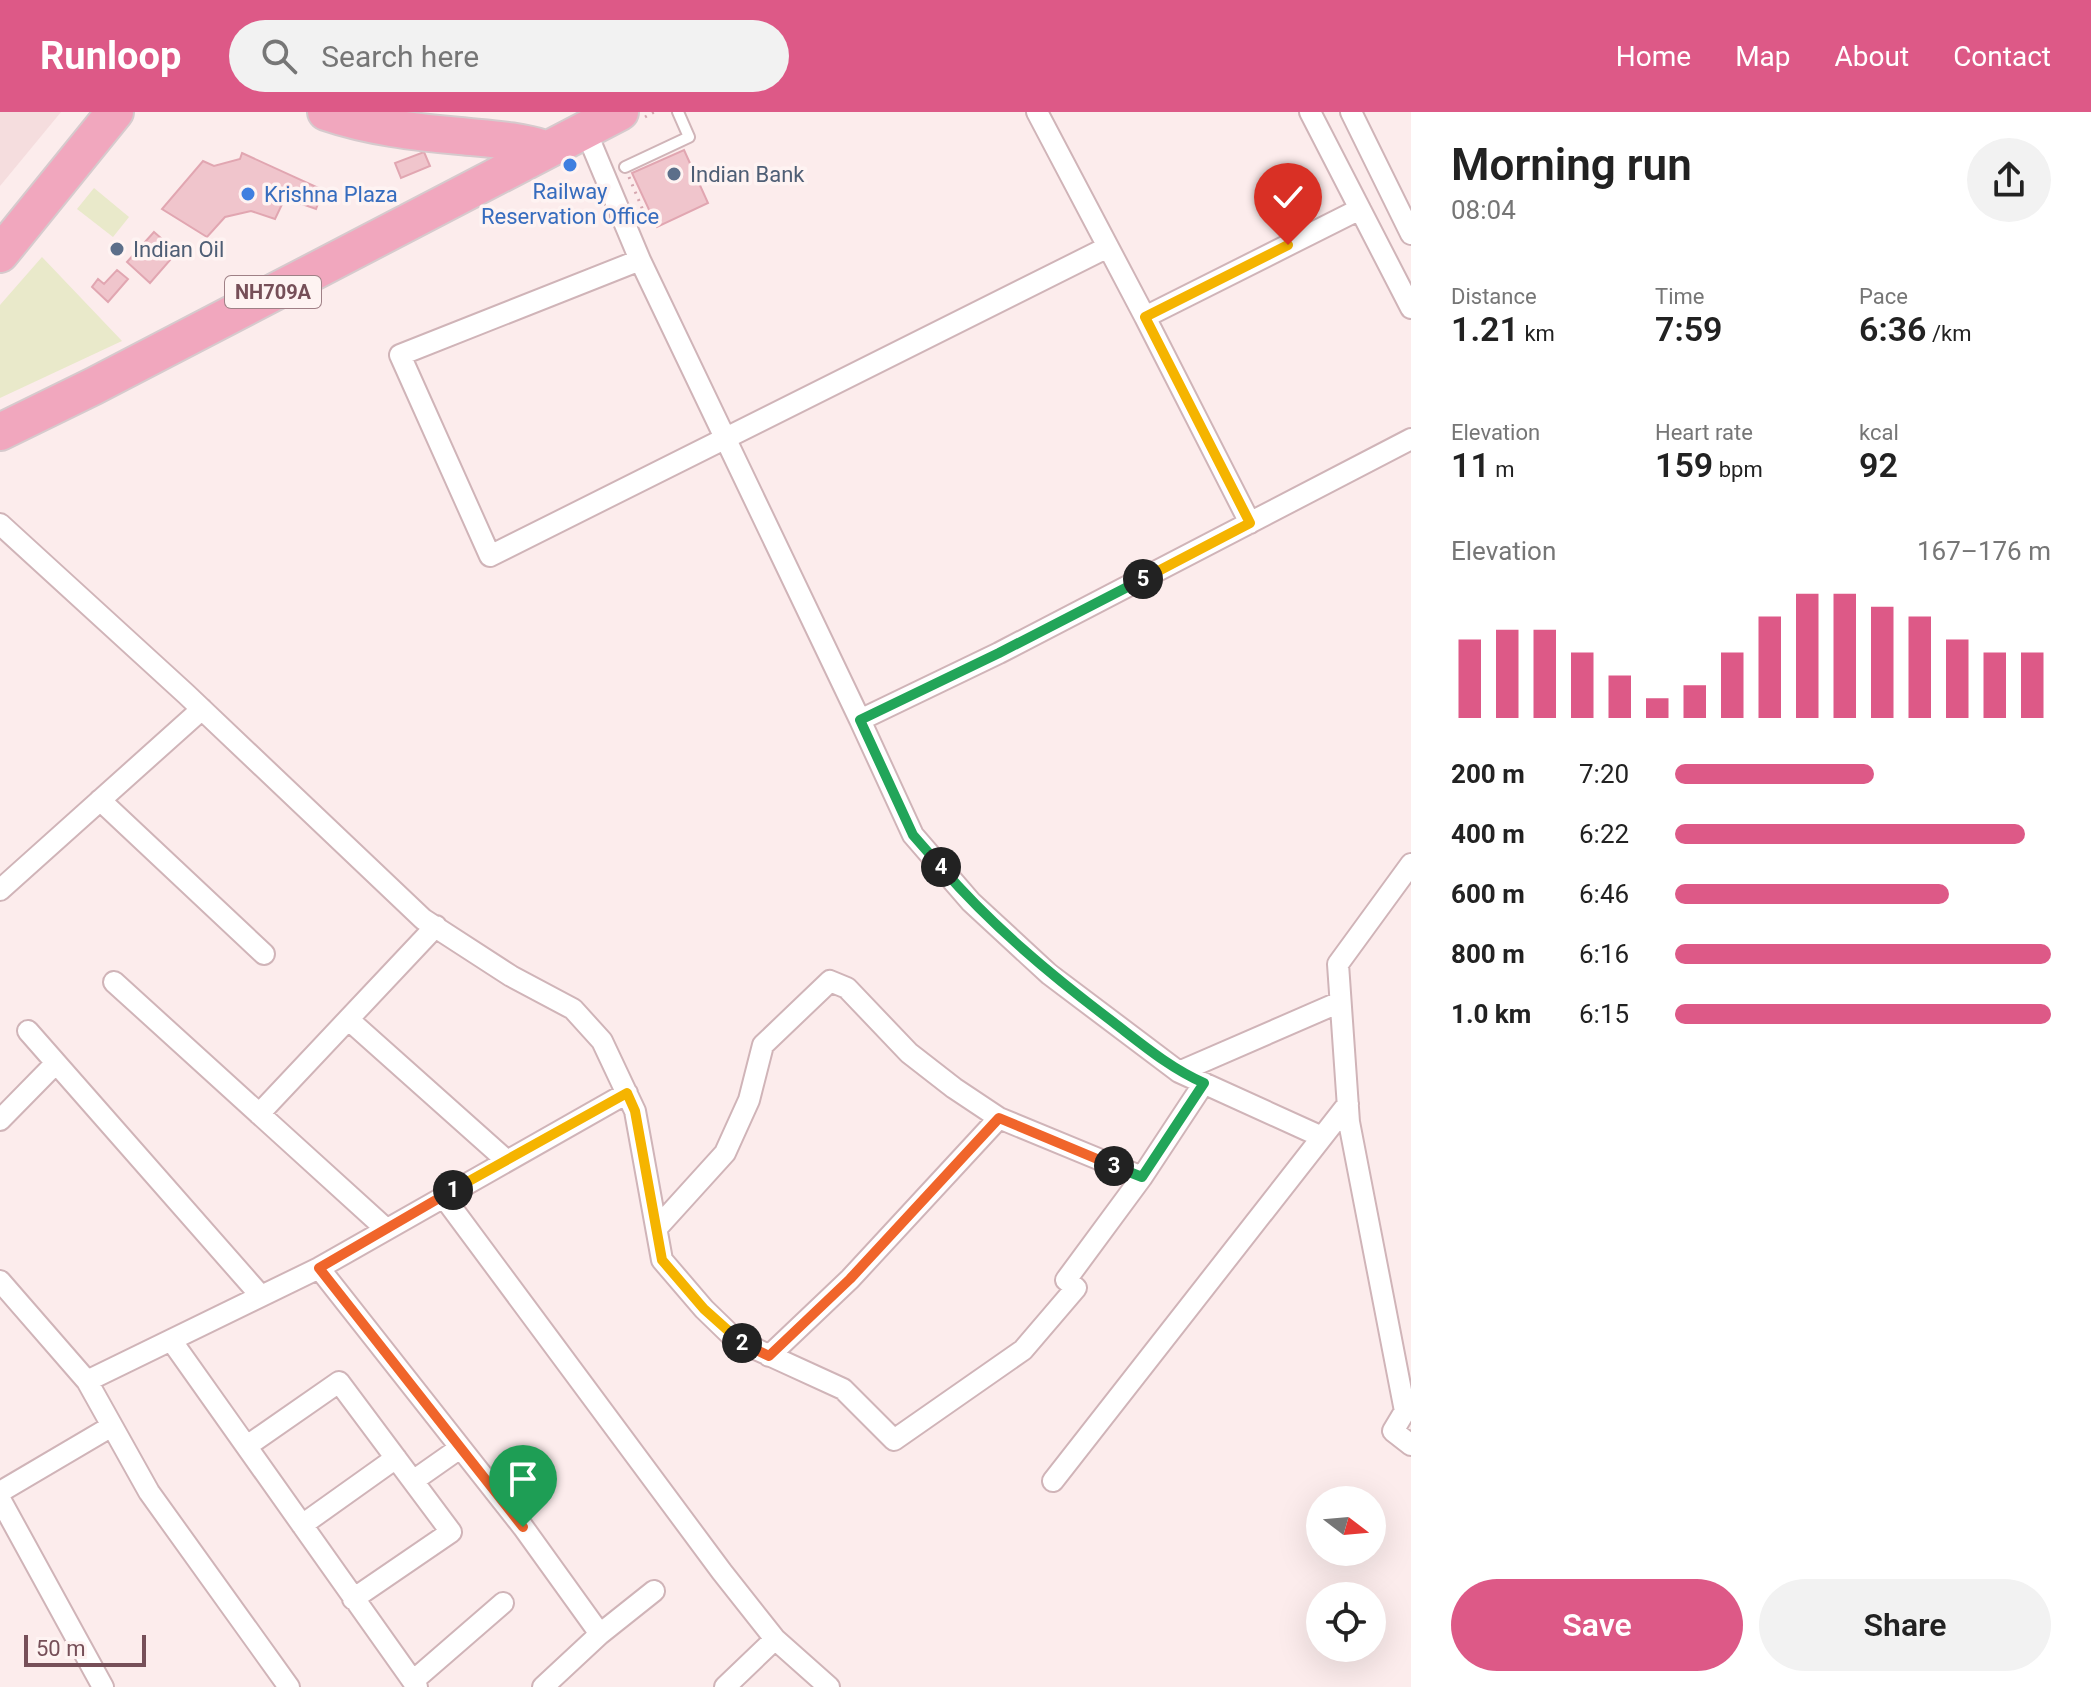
<!DOCTYPE html>
<html lang="en">
<head>
<meta charset="utf-8">
<style>
  :root { --surface:#fff; --page:#f2f2f2; --text:#222; --muted:#767676; --accent:#dd5987 }
  body { margin:0; font-family:Roboto,sans-serif; background:var(--page); color:var(--text); height:100vh; display:flex; flex-direction:column; font-size:30px; white-space:nowrap }
  * { box-sizing:border-box; margin:0 }
  p { font-size:26px; color:var(--muted) }
  .icon { flex:none; width:44px; height:44px; fill:none; stroke:currentColor; stroke-width:2; stroke-linecap:round; stroke-linejoin:round }
  .map { position:relative; flex:1; overflow:hidden }
  .panel { display:flex; flex-direction:column; background:var(--surface); width:680px }
  .panel>* { flex:none }
  .needle { width:52px; rotate:106deg }
  .controls { position:absolute; left:1306px; top:1374px; display:grid; gap:16px }
  .controls a { display:grid; place-items:center; width:80px; height:80px; border-radius:50%; background:var(--surface); box-shadow:0 8px 32px #0002; font-size:40px }
  .scale { position:absolute; left:24px; bottom:20px; width:122px; box-sizing:border-box; padding-left:8px; border:4px solid #764f58; border-top:0; font-size:22px; line-height:28px; white-space:nowrap; color:#764f58; -webkit-text-stroke:6px #fef3f2; paint-order:stroke }
  .pin { position:absolute; display:grid; place-items:center; width:68px; height:68px; color:#fff; margin:-82px -34px; border-radius:50% 50% 50% 0; rotate:-45deg; box-shadow:0 0 8px #0007 }
  .pin .icon { rotate:45deg }
  .km { position:absolute; width:40px; height:40px; margin:-20px; border-radius:50%; background:#222; color:#fff; font-size:22px; line-height:40px; text-align:center }
  .round { display:grid; place-items:center; flex:none; width:84px; height:84px; border-radius:42px; background:var(--page) }
  .head { display:flex; align-items:center; justify-content:space-between; height:136px; padding:0 40px }
  h1 { font-size:44px; font-weight:600; line-height:60px }
  .metrics { display:grid; grid-template-columns:repeat(3,1fr); gap:12px; height:136px; padding:8px 40px }
  .metrics div { display:grid; align-content:center }
  .metrics b { font-size:34px; font-weight:600 }
  .metrics small { font-size:22px; font-weight:400 }
  .metrics p { font-size:22px }
  .chart { height:224px; padding:16px 40px }
  .chart p { display:flex; justify-content:space-between }
  .chart svg { width:100%; height:144px; margin-top:8px; stroke:var(--accent); stroke-width:6 }
  .cta { display:flex; gap:16px; margin-top:auto; padding:16px 40px }
  .cta a { flex:1; height:92px; border-radius:48px; background:var(--accent); color:#fff; font-size:32px; font-weight:600; line-height:92px; text-align:center }
  .cta a+a { background:var(--page); color:var(--text) }
  ul { padding:0 40px; list-style:none; font-size:26px }
  li { display:grid; grid-template-columns:128px 96px 1fr; align-items:center; height:60px }
  li i { height:20px; border-radius:10px; background:var(--accent) }
  header { display:flex; align-items:center; gap:48px; box-sizing:border-box; height:112px; padding:0 40px; background:var(--accent); color:#fff }
  header strong { font-size:38px }
  nav { display:flex; gap:44px; margin-inline-start:auto; font-size:28px }
  .search { width:560px; height:72px; background:var(--page); display:flex; align-items:center; gap:20px; box-sizing:border-box; padding:0 28px; border-radius:44px; color:var(--muted); font-size:30px }
  main { display:flex; flex:1; min-height:0 }
  .map>svg:first-child { display:block }
</style>
</head>
<body>
<header>
<strong>Runloop</strong>
<div class="search"><svg class="icon" aria-label="search" viewBox="0 0 24 24"><circle cx="10" cy="10" r="6"/><path d="M15 15l6 6"/></svg>Search here</div>
<nav><a>Home</a><a>Map</a><a>About</a><a>Contact</a></nav>
</header>
<main>
<div class="map">
<svg width="1411" height="1575" viewBox="0 0 1411 1575">
  <rect width="100%" height="100%" fill="#fcecec"/>
  <path fill="#f5ddde" d="M0,0H61L0,74Z"/>
  <path fill="#e9e9ca" d="M94,76L129,105L113,125L77,97Z
    M42,145L122,229L0,286V193Z"/>
  <path fill="#f0c5cc" stroke="#e1a6b1" stroke-width="2" d="M684,38L708,91L657,115L632,61Z
    M424,40L430,54L401,66L395,51Z
    M242,41L323,78L316,97L285,86L275,107L251,99L225,105L207,125L162,97L203,49L214,54L240,47Z
    M154,120L177,140L150,171L127,150Z
    M117,158L128,167L108,190L92,175L98,167L104,172Z"/>
  <g fill="none" stroke-linecap="round" stroke-linejoin="round">
    <defs>
      <path id="lane" d="M625,55L689,25L678,0"/>
      <path id="street" d="M1037,0L1145,205L1360,97
        M1310,0L1411,196
        M1351,0L1411,122
        M585,17L640,148L400,243L490,444L1108,135
        M640,148L860,608
        M1145,205L1250,411
        M0,412L186,582L423,807L511,864L573,897L602,929L635,999L662,1148L704,1197L736,1228L843,1277L894,1328L1023,1238L1076,1176L1066,1168L1142,1065L1204,971
        M100,688L264,842
        M1411,752L1338,852L1349,1010L1405,1299L1393,1319L1411,1333
        M0,778L202,597
        M114,870L386,1117
        M349,908L506,1048
        M28,919L261,1184
        M1179,960L1340,890
        M259,1002L436,814
        M0,1008L56,951
        M1322,1025L1179,960L1049,862L971,790L913,723L860,608L999,541L1411,327
        M443,1084L722,1460L775,1527L725,1575
        M657,1116L725,1041L749,988L763,933L830,869L847,876L909,941L954,976L999,1006L1142,1065
        M319,1156L523,1415L600,1522
        M0,1169L87,1269L319,1156L627,981
        M171,1228L417,1575
        M769,1244L850,1167L999,1006
        M87,1269L149,1380L289,1575
        M247,1334L339,1270L451,1420L353,1487
        M413,1369L460,1336
        M1053,1369L1348,992
        M0,1380L112,1314
        M0,1387L103,1575
        M302,1413L396,1346
        M775,1527L829,1575
        M413,1569L503,1491
        M543,1575L600,1522L654,1479"/>
      <path id="highway" d="M326,0C370,15 414,20 460,24C489,27 518,28 545,37
        M0,142L115,0
        M0,320L94,274L620,0"/>
    </defs>
    <use href="#lane" stroke="#d0b4b8" stroke-width="14"/>
    <use href="#street" stroke="#d0b4b8" stroke-width="24"/>
    <use href="#highway" stroke="#d6cacd" stroke-width="40"/>
    <path stroke="#d5a7b0" stroke-width="3" stroke-dasharray="2 6" stroke-linecap="butt" d="M645,5L654,0
      M629,65L650,115"/>
    <use href="#lane" stroke="#fff" stroke-width="10"/>
    <use href="#street" stroke="#fff" stroke-width="20"/>
    <use href="#highway" stroke="#f1a7be" stroke-width="36"/>
  </g>
  <g fill="none" stroke-linecap="round" stroke-linejoin="round">
    <defs>
      <path id="split-1" d="M453,1078L319,1156L523,1415"/>
      <path id="split-2" d="M453,1078L627,981L635,999L662,1148L704,1197L742,1231"/>
      <path id="split-3" d="M742,1231L769,1244L850,1167L999,1006L1114,1054"/>
      <path id="split-4" d="M941,755C992,814 1051,863 1113,910C1143,933 1170,956 1204,971L1142,1065L1114,1054"/>
      <path id="split-5" d="M941,755L913,723L860,608L999,541L1143,467"/>
      <path id="split-6" d="M1143,467L1250,411L1145,205L1288,133"/>
    </defs>
    <use href="#split-1" stroke="#fff" stroke-width="16"/>
    <use href="#split-2" stroke="#fff" stroke-width="16"/>
    <use href="#split-3" stroke="#fff" stroke-width="16"/>
    <use href="#split-4" stroke="#fff" stroke-width="16"/>
    <use href="#split-5" stroke="#fff" stroke-width="16"/>
    <use href="#split-6" stroke="#fff" stroke-width="16"/>
    <use href="#split-1" stroke="#f0652b" stroke-width="10"/>
    <use href="#split-2" stroke="#f5b400" stroke-width="10"/>
    <use href="#split-3" stroke="#f0652b" stroke-width="10"/>
    <use href="#split-4" stroke="#22a559" stroke-width="10"/>
    <use href="#split-5" stroke="#22a559" stroke-width="10"/>
    <use href="#split-6" stroke="#f5b400" stroke-width="10"/>
  </g>
  <g fill="#3f7fe0" stroke="#fef3f2" stroke-width="3">
    <circle cx="570" cy="53" r="8"/>
    <circle cx="248" cy="82" r="8"/>
  </g>
  <g fill="#5c6f8a" stroke="#fef3f2" stroke-width="3">
    <circle cx="674" cy="62" r="8"/>
    <circle cx="117" cy="137" r="8"/>
  </g>
  <g text-anchor="middle" dominant-baseline="central" stroke-width="7" stroke-linejoin="round" paint-order="stroke">
    <rect fill="#fef3f2" stroke="#9f8086" stroke-width="2" x="225" y="164" width="96" height="32" rx="6"/>
    <g font-size="20" font-weight="bold" fill="#764f58">
      <text x="273" y="180">NH709A</text>
    </g>
    <g font-size="22" fill="#4e5e75" stroke="#fef3f2" text-anchor="start">
      <text x="690" y="62">Indian Bank</text>
      <text x="133" y="137">Indian Oil</text>
    </g>
    <g font-size="22" fill="#366cbe" stroke="#fef3f2">
      <text x="570" y="79">Railway<tspan x="570" dy="25">Reservation Office</tspan></text>
      <text x="264" y="82" text-anchor="start">Krishna Plaza</text>
    </g>
  </g>
</svg>
<div class="controls">
<a><svg class="needle" viewBox="-14 -14 28 28"><path d="M0-13l5 13h-10z" fill="#e53935"/><path d="M0 13l5-13h-10z" fill="#767676"/></svg></a>
<a><svg class="icon" aria-label="locate" viewBox="0 0 24 24"><circle cx="12" cy="12" r="6"/><path d="M12 2v4M12 18v4M2 12h4M18 12h4"/></svg></a>
</div>
<div class="scale">50 m</div>
<div class="pin" style="left:523px;top:1415px;background:#1e9e55"><svg class="icon" aria-label="arrive" viewBox="0 0 24 24"><path d="M6 21V4h12l-3 4 3 4H6"/></svg></div>
<div class="pin" style="left:1288px;top:133px;background:#d93025"><svg class="icon" aria-label="check" viewBox="0 0 24 24"><path d="M5 12l5 5 9-10"/></svg></div>
<b class="km" style="left:453px;top:1078px">1</b>
<b class="km" style="left:742px;top:1231px">2</b>
<b class="km" style="left:1114px;top:1054px">3</b>
<b class="km" style="left:941px;top:755px">4</b>
<b class="km" style="left:1143px;top:467px">5</b>
</div>
<section class="panel">
<div class="head"><div><h1>Morning run</h1><p>08:04</p></div><a class="round"><svg class="icon" aria-label="share" viewBox="0 0 24 24"><path d="M12 15V3M7 8l5-5 5 5M5 13v7h14v-7"/></svg></a></div>
<div class="metrics">
<div><p>Distance</p><b>1.21<small> km</small></b></div>
<div><p>Time</p><b>7:59</b></div>
<div><p>Pace</p><b>6:36<small> /km</small></b></div>
</div>
<div class="metrics">
<div><p>Elevation</p><b>11<small> m</small></b></div>
<div><p>Heart rate</p><b>159<small> bpm</small></b></div>
<div><p>kcal</p><b>92</b></div>
</div>
<div class="chart"><p><span>Elevation</span>167–176 m</p>
<svg viewBox="0 0 160 44" preserveAspectRatio="none"><path d="M5 44V20M15 44V17M25 44V17M35 44V24M45 44V31M55 44V38M65 44V34M75 44V24M85 44V13M95 44V6M105 44V6M115 44V10M125 44V13M135 44V20M145 44V24M155 44V24"/></svg>
</div>
<ul>
<li><b>200 m</b>7:20<i style="width:53%"></i></li>
<li><b>400 m</b>6:22<i style="width:93%"></i></li>
<li><b>600 m</b>6:46<i style="width:73%"></i></li>
<li><b>800 m</b>6:16<i style="width:100%"></i></li>
<li><b>1.0 km</b>6:15<i style="width:100%"></i></li>
</ul>
<div class="cta"><a>Save</a><a>Share</a></div>
</section>
</main>
</body>
</html>
